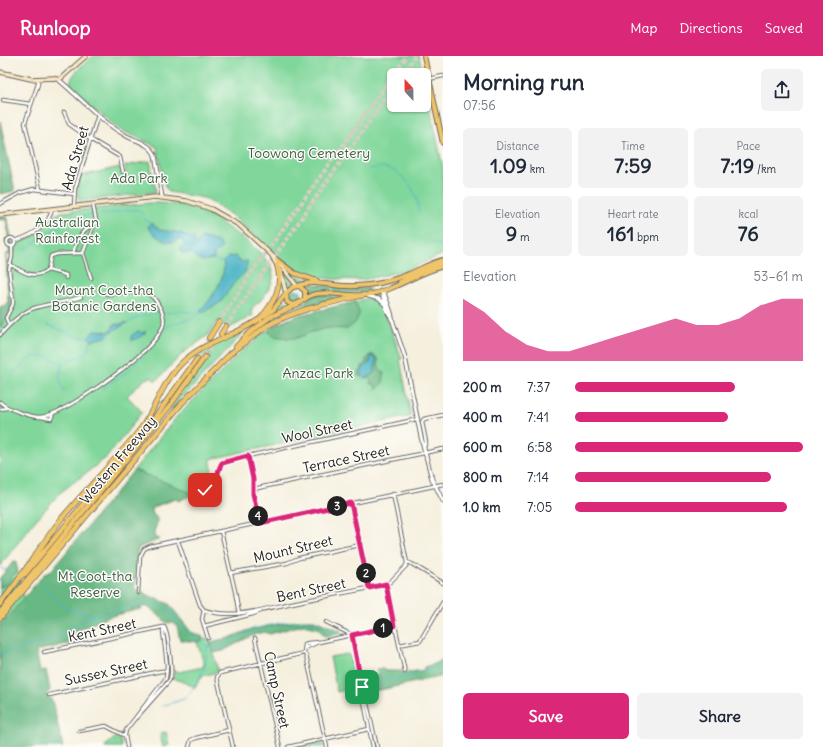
<!DOCTYPE html>
<html lang="en">
<head>
<meta charset="utf-8">
<style>
  :root { --surface:#fff; --page:#f2f2f3; --text:#1f2937; --muted:#747a83; --accent:#db2777 }
  body { margin:0; font-family:Delius,sans-serif; background:var(--page); color:var(--text); height:100vh; display:flex; flex-direction:column; font-size:15px; white-space:nowrap }
  * { box-sizing:border-box; margin:0 }
  p { font-size:13px; color:var(--muted) }
  .icon { flex:none; width:22px; height:22px; fill:none; stroke:currentColor; stroke-width:2; stroke-linecap:round; stroke-linejoin:round }
  .map { position:relative; flex:1; overflow:hidden }
  .panel { display:flex; flex-direction:column; background:var(--surface); width:380px }
  .panel>* { flex:none }
  .needle { width:26px; rotate:338deg }
  .buttons { position:absolute; left:387px; top:12px; display:grid; gap:8px }
  .buttons a { display:grid; place-items:center; width:44px; height:44px; border-radius:6px; background:var(--surface); box-shadow:0 1px 3px #0004; font-size:20px }
  .pin { position:absolute; display:grid; place-items:center; width:34px; height:34px; color:#fff; margin:-17px; border-radius:8px; box-shadow:0 2px 6px #0006 }
  .km { position:absolute; width:20px; height:20px; margin:-10px; border-radius:50%; background:#222; color:#fff; font-size:11px; line-height:20px; text-align:center }
  .round { display:grid; place-items:center; flex:none; width:42px; height:42px; border-radius:6px; background:var(--page) }
  .overview { display:flex; align-items:center; justify-content:space-between; height:68px; padding:0 20px }
  h1 { font-size:22px; font-weight:700; line-height:30px }
  .metrics { display:grid; grid-template-columns:repeat(3,1fr); gap:6px; height:68px; padding:4px 20px }
  .metrics div { display:grid; align-content:center; border-radius:6px; background:var(--page); text-align:center }
  .metrics b { font-size:20px; font-weight:700 }
  .metrics small { font-size:11px; font-weight:400 }
  .metrics p { font-size:11px }
  .chart { height:112px; padding:8px 20px }
  .chart p { display:flex; justify-content:space-between }
  .chart svg { width:100%; height:72px; margin-top:4px; fill:var(--accent); opacity:.7 }
  .cta { display:flex; gap:8px; margin-top:auto; padding:8px 20px }
  .cta a { flex:1; height:46px; border-radius:6px; background:var(--accent); color:#fff; font-size:16px; font-weight:700; line-height:46px; text-align:center }
  .cta a+a { background:var(--page); color:var(--text) }
  ul { padding:0 20px; list-style:none; font-size:13px }
  li { display:grid; grid-template-columns:64px 48px 1fr; align-items:center; height:30px }
  li i { height:10px; border-radius:5px; background:var(--accent) }
  header { display:flex; align-items:center; gap:24px; box-sizing:border-box; height:56px; padding:0 20px; background:var(--accent); color:#fff }
  header strong { font-size:19px }
  nav { display:flex; gap:22px; margin-inline-start:auto; font-size:14px }
  main { display:flex; flex:1; min-height:0 }
  .map>svg:first-child { display:block }
</style>
</head>
<body>
<header>
<strong>Runloop</strong>
<nav><a>Map</a><a>Directions</a><a>Saved</a></nav>
</header>
<main>
<div class="map">
<svg width="443" height="691" viewBox="0 0 443 691">
  <rect width="100%" height="100%" fill="#fdfcf7"/>
  <filter id="ink" filterUnits="userSpaceOnUse"><feTurbulence type="fractalNoise" baseFrequency=".025" numOctaves="2"/><feDisplacementMap in="SourceGraphic" scale="8" xChannelSelector="R" yChannelSelector="G"/><feConvolveMatrix kernelMatrix="1 2 1 2 8 2 1 2 1" color-interpolation-filters="sRGB"/></filter>
  <filter id="wash" filterUnits="userSpaceOnUse"><feTurbulence type="fractalNoise" baseFrequency=".012" numOctaves="4" result="noise"/><feDisplacementMap in="SourceGraphic" scale="16" xChannelSelector="R" yChannelSelector="G"/><feGaussianBlur stdDeviation="0.9" result="paint"/><feColorMatrix in="noise" values="0 0 0 0 0 0 0 0 0 0 0 0 0 0 0 0 0 1.4 0 .05"/><feComposite in="paint" operator="in"/></filter>
  <g filter="url(#wash)">
    <rect width="100%" height="100%" fill="#f5efdd"/>
    <path fill="#81d79b" stroke="#4e7a5c" d="M93,0H419L423,19H394V49H424V22L443,112V198L407,214L363,224L330,223L311,220L291,213L230,158L204,142L169,136L165,131L157,91L119,73L70,29C70,17 85,8 93,0Z
      M150,105L156,136L80,145C75,138 78,129 80,120L120,111L122,117L124,118L126,116L125,110Z
      M149,147C168,147 189,148 206,157C213,160 218,165 224,169C239,180 273,200 273,221C273,228 265,239 260,245C257,247 253,250 252,254C251,256 252,257 253,259L230,272L218,265L207,280L183,297L157,324H154L152,321L145,323L127,340L142,356L107,401L61,436L34,466L0,510V251L8,248L6,199L10,195L5,186L9,182L6,163L0,164V162L7,161L14,196L7,199L11,247L14,246L11,206L16,189L40,176L55,159L62,156Z
      M278,208L294,228L286,233Z
      M287,215L308,224L296,226Z
      M314,228L340,231L368,232L370,233V234L365,236L308,239V234L304,229Z
      M315,239L348,240L305,251L278,261L303,248L308,242Z
      M284,241L286,246L290,250L255,270L271,258Z
      M369,242L377,245L382,249L402,303H400L411,360L210,403C212,409 213,415 209,421C202,436 166,446 151,452L132,499L129,544L142,553L77,567L72,586L35,594L0,691V522L15,504L27,555L142,417L134,414L178,359L245,292L254,287L256,282L279,267L299,259L320,255Z
      M244,276L171,354L170,353L210,299H201L193,302L210,291Z
      M209,582L218,615L214,617L202,620L195,631L173,622L174,614L179,616L203,611L204,607L197,586Z
      M347,598L349,599L357,631L337,636L330,601Z
      M166,676L169,689L163,691L160,678Z
      M116,681L120,684L122,691H104Z
      M323,686L324,691H298Z"/>
    <path fill="#68b883" stroke="#426a50" d="M0,65L15,135L0,138Z
      M7,161L14,196L7,199L11,255L0,272V251L8,248L6,199L10,195L5,186L9,182L6,163L0,164V162Z
      M318,229L329,230L330,234L315,236L314,231Z
      M335,231L367,232L370,234L353,236L335,235L334,234Z
      M289 240a6 6 0 1 1 12 0a6 6 0 1 1-12 0Z
      M318,239L332,241L333,242L305,249L308,244Z
      M355,246L360,257L355,267L347,273L328,272L312,276L297,282H287L273,280L268,274L279,267L299,259Z
      M371,298L378,302L379,313L384,317C384,325 383,330 376,333L375,328H370L371,324L368,322C376,317 376,310 376,302L371,300C369,309 365,310 362,319L363,320H358V316L362,314V310L365,308L367,302Z
      M134,414L192,437V439L178,445L175,442L151,452C152,454 152,456 153,458C156,462 156,459 157,464C159,470 147,481 160,483L138,492L134,533L169,548L191,576L203,581L202,584L197,586L180,584L177,570L173,567H167L155,556L146,550L144,551L132,553L131,555L105,562L70,578L71,587L36,595L40,615L46,614L50,634L46,639L52,644L63,691H0V571L44,518L50,516Z
      M15,504L18,515L11,521L8,528L0,531V522Z
      M302,564H314L341,575L342,577L326,581L317,572L302,569L270,578L264,576L256,578L247,582L223,595L213,597L210,586L229,582L249,574Z
      M443,603V620L380,634H374L364,631L362,624L367,622L368,624H373L378,619L377,613L381,612L386,615H401L404,617L424,614V611L437,607Z"/>
    <path fill="#48b4c5" stroke="#326870" d="M151,167L160,174L181,177L186,180L194,182L196,189L198,188V184L201,181L218,186L222,191L214,198V203L202,205L190,197H182L180,192L185,189L181,183C177,183 176,186 172,186C165,188 151,177 148,171Z
      M235,200L238,204L241,205V206H243L244,205H248L245,216L235,226L220,247L210,252L202,257L200,254C210,247 228,218 223,206L228,201Z
      M125,267H127L111,276L106,281L93,284H91L88,281C97,272 96,274 108,276L112,273L113,269Z
      M138,275L142,277L145,275V278C141,281 135,284 131,284V280Z
      M371,300L376,302C376,311 376,319 366,322H364L361,317L364,311L370,306Z"/>
    <g fill="none" stroke-linecap="round" stroke-linejoin="round">
      <path stroke="#48b4c5" stroke-width="1" d="M378,111C393,110 406,122 413,134C417,141 418,149 419,156
        M369,113L376,112
        M99,158C114,159 125,151 141,155L145,164L151,167
        M429,185L443,190
        M25,193L63,168L77,161L92,159
        M216,204L223,206
        M295,234L301,235L302,239L296,245L293,246L290,244L289,240Z
        M166,257L181,255L194,257L200,254
        M127,267C138,260 148,258 161,257
        M47,269C60,272 74,283 88,281
        M133,286V284
        M63,307C57,320 59,324 64,336
        M13,317L23,309L28,303L33,301L42,300L63,307L87,297L91,284
        M103,333L125,317L141,302L169,269L193,262L201,256
        M0,512L9,516
        M44,530L51,539L69,554L98,559L150,546L165,550L190,578L207,590L214,593C229,590 239,580 252,574C261,570 297,563 307,565C318,566 328,572 337,578
        M0,598L47,586L59,580L85,563L97,559
        M369,627L398,622L443,609
        M162,650L184,643L191,636L200,621L206,607L207,590"/>
    </g>
  </g>
  <g filter="url(#ink)">
    <g fill="none" stroke-linecap="round" stroke-linejoin="round">
      <path stroke="#d4cfc0" stroke-width="4.5" stroke-dasharray="4.5 2" stroke-linecap="butt" d="M402,19L415,0
        M219,266L254,213L407,0
        M226,270L394,30
        M205,301L221,278
        M197,303L209,282"/>
      <defs>
        <path id="minor" d="M38,23V28L25,67L40,133
          M429,23L443,20
          M3,44L31,48
          M64,56L69,68L90,83L120,101L123,116
          M0,148L20,137L34,133L74,138
          M74,150L75,133L98,59
          M7 186a4 4 0 1 1 8 0a4 4 0 1 1-8 0Z
          M15,185C30,180 49,171 52,153
          M73,198C76,185 82,172 95,168
          M10,208C22,216 34,224 48,214L51,200L57,198L83,197
          M48,214L66,219V222
          M91,222L83,197L96,164L93,149
          M9,269L6,262L13,248V244L9,214L12,201V190
          M0,279C8,270 17,260 29,254C45,247 64,247 81,241
          M0,346C7,353 30,361 40,361C64,359 132,308 149,290C155,284 160,277 163,270C165,262 163,256 159,250C156,244 152,239 146,237C137,234 118,238 107,238
          M0,353L7,352
          M41,361L51,363L53,357
          M424,391L426,386L422,366L424,363L443,359
          M248,400L253,423V438L260,467
          M253,433L443,393
          M196,440L197,432L207,434C219,428 214,411 225,405L418,363
          M351,447L369,532
          M221,475L235,535L239,558
          M178,485L200,549L204,554L202,563L208,582
          M407,506L412,508L443,527
          M230,517L287,507L299,502L360,489
          M386,528L405,616
          M138,537L140,501L144,493L150,490L443,428
          M204,554C234,564 266,552 297,546C326,540 355,535 384,529L390,526L406,510L407,507L393,438
          M326,566L352,579C359,617 365,654 373,691
          M204,570L253,558L261,555
          M255,582L280,691
          M399,589L420,585L443,546
          M305,592L316,587
          M44,596L163,571
          M362,634L365,639L377,691
          M49,639L161,615H167
          M136,662L167,627C169,625 171,622 171,619C172,611 168,576 164,571
          M79,675L106,670L125,680
          M127,691L125,679L126,674L166,622L167,609L163,575L164,571
          M189,691L191,684L196,682L229,674
          M233,691L217,621L220,617L304,597
          M288,691L369,673
          M327,691L306,599L304,597L305,588L308,587L319,586L394,570"/>
        <path id="tertiary" d="M59,24C81,42 100,65 125,79C135,85 150,87 155,99L162,141
          M383,234L391,256L393,266L405,301L421,381L432,423L443,445
          M381,235L388,257L392,264
          M368,240L379,243L384,248"/>
        <path id="secondary" d="M0,16L31,23L54,22L59,24L86,0
          M0,159L155,141L187,145L211,153L239,169L276,203L297,230
          M272,200L281,217L286,237"/>
        <path id="trunk" d="M424,0L443,87
          M277,204L294,217L317,225
          M400,226L431,211L443,207
          M298,230C312,223 331,230 346,230C367,231 390,226 409,218C421,213 431,207 443,204
          M305,242V235L299,230L293,231L286,237L287,246L293,249C302,247 306,240 315,238C331,235 348,241 365,239C393,236 416,217 443,210"/>
        <path id="motorway" d="M264,260L274,253L286,237
          M260,263C273,248 284,231 277,209
          M262,267L272,260L300,247
          M265,271C296,253 330,247 364,239
          M221,278L226,270
          M209,282L219,266
          M236,291L247,279L261,268
          M21,520L25,518L153,364L197,303
          M0,548C22,521 40,490 62,462C88,431 117,403 142,371C157,349 164,323 184,305C206,285 235,280 258,264
          M0,557L169,351L205,301
          M0,562L182,347L230,298L264,272"/>
      </defs>
      <use href="#minor" stroke="#686660" stroke-width="4.5"/>
      <use href="#tertiary" stroke="#686660" stroke-width="5"/>
      <use href="#secondary" stroke="#686660" stroke-width="5.5"/>
      <use href="#trunk" stroke="#686660" stroke-width="6"/>
      <use href="#motorway" stroke="#686660" stroke-width="6"/>
      <use href="#minor" stroke="#fff" stroke-width="2.5"/>
      <use href="#tertiary" stroke="#fff" stroke-width="3"/>
      <use href="#secondary" stroke="#f9e7c3" stroke-width="3.5"/>
      <use href="#trunk" stroke="#f0c469" stroke-width="4"/>
      <use href="#motorway" stroke="#f0c469" stroke-width="4.5"/>
    </g>
  </g>
  <g fill="none" stroke-linecap="round" stroke-linejoin="round" filter="url(#ink)">
    <defs>
      <path id="route" d="M205,434C218,432 216,416 222,407L248,400L253,423V438L260,467L351,447L369,532L386,528L394,570L352,579L362,631"/>
    </defs>
    <use href="#route" stroke="#fff" stroke-width="8"/>
    <use href="#route" stroke="#db2777" stroke-width="5"/>
  </g>
  <g text-anchor="middle" dominant-baseline="central" stroke-width="3" stroke-linejoin="round" paint-order="stroke">
    <g font-size="14" fill="#3f5d48" stroke="#fdfcf7">
      <text x="309" y="97">Toowong Cemetery</text>
      <text x="139" y="122">Ada Park</text>
      <text x="67" y="166">Australian<tspan x="67" dy="16">Rainforest</tspan></text>
      <text x="104" y="234">Mount Coot-tha<tspan x="104" dy="16">Botanic Gardens</tspan></text>
      <text x="318" y="317">Anzac Park</text>
      <text x="95" y="520">Mt Coot-tha<tspan x="95" dy="16">Reserve</tspan></text>
    </g>
    <g font-size="14" fill="#1c1c1c" stroke="#fdfcf7">
      <text transform="translate(75 102) rotate(-74)">Ada Street</text>
      <text transform="translate(317 375) rotate(-12)">Wool Street</text>
      <text transform="translate(346 403) rotate(-12)">Terrace Street</text>
      <text transform="translate(118 404) rotate(-50)">Western Freeway</text>
      <text transform="translate(293 493) rotate(-13)">Mount Street</text>
      <text transform="translate(311 534) rotate(-12)">Bent Street</text>
      <text transform="translate(102 574) rotate(-12)">Kent Street</text>
      <text transform="translate(106 616) rotate(-12)">Sussex Street</text>
      <text transform="translate(277 634) rotate(78)">Camp Street</text>
    </g>
  </g>
</svg>
<div class="buttons">
<a><svg class="needle" viewBox="-14 -14 28 28"><path d="M0-13l5 13h-10z" fill="#e53935"/><path d="M0 13l5-13h-10z" fill="#747a83"/></svg></a>
</div>
<div class="pin" style="left:362px;top:631px;background:#1e9e55"><svg class="icon" aria-label="arrive" viewBox="0 0 24 24"><path d="M6 21V4h12l-3 4 3 4H6"/></svg></div>
<div class="pin" style="left:205px;top:434px;background:#d93025"><svg class="icon" aria-label="check" viewBox="0 0 24 24"><path d="M5 12l5 5 9-10"/></svg></div>
<b class="km" style="left:383px;top:572px">1</b>
<b class="km" style="left:366px;top:517px">2</b>
<b class="km" style="left:337px;top:450px">3</b>
<b class="km" style="left:258px;top:460px">4</b>
</div>
<section class="panel">
<div class="overview"><div><h1>Morning run</h1><p>07:56</p></div><a class="round"><svg class="icon" aria-label="share" viewBox="0 0 24 24"><path d="M12 15V3M7 8l5-5 5 5M5 13v7h14v-7"/></svg></a></div>
<div class="metrics">
<div><p>Distance</p><b>1.09<small> km</small></b></div>
<div><p>Time</p><b>7:59</b></div>
<div><p>Pace</p><b>7:19<small> /km</small></b></div>
</div>
<div class="metrics">
<div><p>Elevation</p><b>9<small> m</small></b></div>
<div><p>Heart rate</p><b>161<small> bpm</small></b></div>
<div><p>kcal</p><b>76</b></div>
</div>
<div class="chart"><p><span>Elevation</span>53–61 m</p>
<svg viewBox="0 0 160 44" preserveAspectRatio="none"><path d="M0 44V6L10 14L20 26L30 34L40 38L50 38L60 34L70 30L80 26L90 22L100 18L110 22L120 22L130 18L140 10L150 6L160 6V44z"/></svg>
</div>
<ul>
<li><b>200 m</b>7:37<i style="width:70%"></i></li>
<li><b>400 m</b>7:41<i style="width:67%"></i></li>
<li><b>600 m</b>6:58<i style="width:100%"></i></li>
<li><b>800 m</b>7:14<i style="width:86%"></i></li>
<li><b>1.0 km</b>7:05<i style="width:93%"></i></li>
</ul>
<div class="cta"><a>Save</a><a>Share</a></div>
</section>
</main>
</body>
</html>
